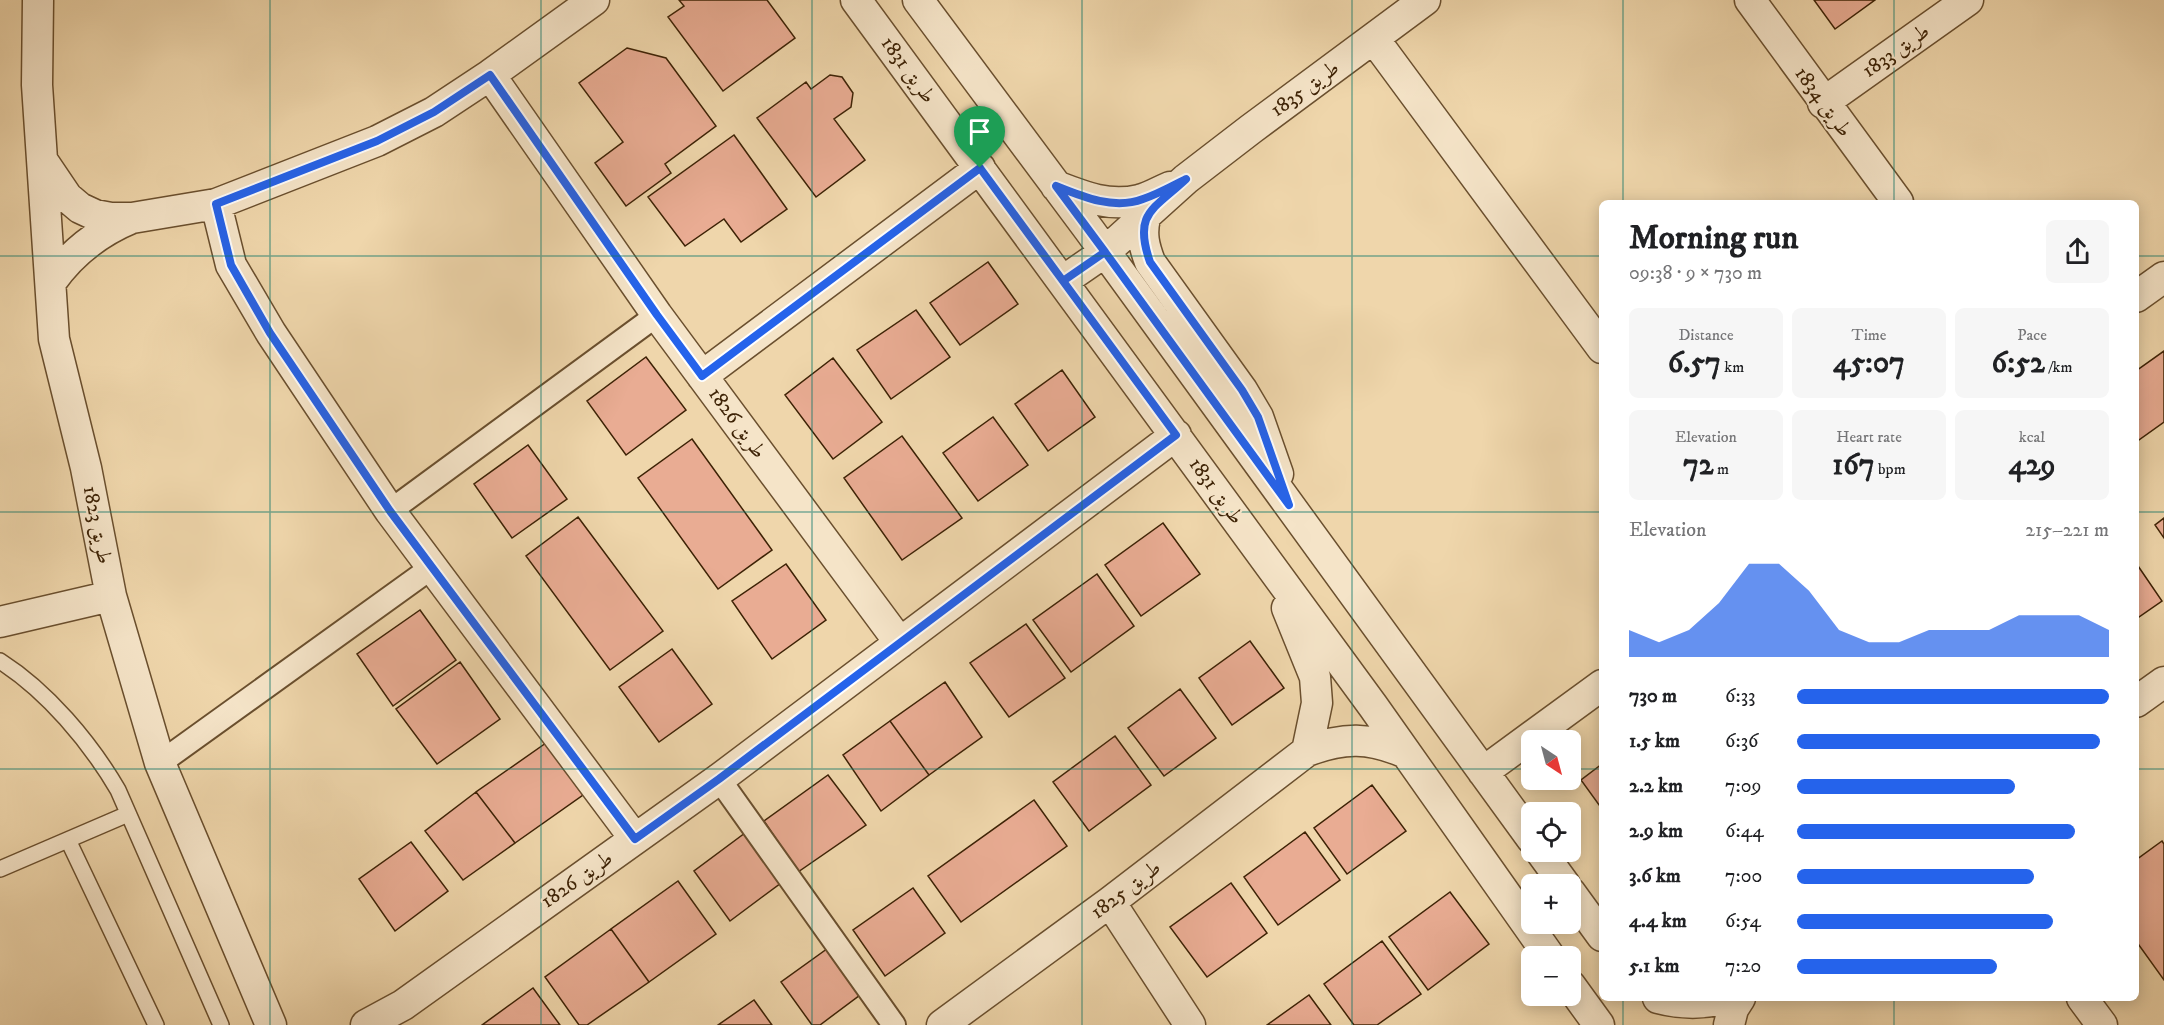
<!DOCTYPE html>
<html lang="en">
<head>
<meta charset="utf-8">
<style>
  :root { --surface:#fff; --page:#f6f6f6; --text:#202124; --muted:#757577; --accent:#2563eb }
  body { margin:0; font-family:"IM FELL DW Pica",Amiri,serif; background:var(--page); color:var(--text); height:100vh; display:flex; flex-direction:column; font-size:22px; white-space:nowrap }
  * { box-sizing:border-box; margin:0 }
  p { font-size:20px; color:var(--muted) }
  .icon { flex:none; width:33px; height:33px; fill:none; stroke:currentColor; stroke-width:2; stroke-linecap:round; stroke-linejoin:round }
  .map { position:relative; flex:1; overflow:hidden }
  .sheet { position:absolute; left:1599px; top:200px; width:540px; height:801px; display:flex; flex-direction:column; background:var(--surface); border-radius:9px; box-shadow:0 3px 15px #0003 }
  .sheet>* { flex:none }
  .needle { width:39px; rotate:144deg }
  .tools { position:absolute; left:1521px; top:730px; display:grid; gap:12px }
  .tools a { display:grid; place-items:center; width:60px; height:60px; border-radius:9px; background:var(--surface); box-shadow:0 3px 15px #0003; font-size:30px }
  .pin { position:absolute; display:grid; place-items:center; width:51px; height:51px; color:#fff; margin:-62px -26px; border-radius:50% 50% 50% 0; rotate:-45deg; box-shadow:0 0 6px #0007 }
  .pin .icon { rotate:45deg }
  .round { display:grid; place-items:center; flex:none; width:63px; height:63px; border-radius:9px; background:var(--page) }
  .overview { display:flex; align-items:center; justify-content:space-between; height:102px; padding:0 30px }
  h1 { font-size:33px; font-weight:700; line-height:45px }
  .figures { display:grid; grid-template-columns:repeat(3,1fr); gap:9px; height:102px; padding:6px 30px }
  .figures div { display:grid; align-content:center; border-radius:9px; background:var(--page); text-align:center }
  .figures b { font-size:30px; font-weight:700 }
  .figures small { font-size:16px; font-weight:400 }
  .figures p { font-size:16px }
  .chart { height:168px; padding:12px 30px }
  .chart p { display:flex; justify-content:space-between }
  .chart svg { width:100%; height:108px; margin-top:6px; fill:var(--accent); opacity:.7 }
  ul { padding:0 30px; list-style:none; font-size:20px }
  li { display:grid; grid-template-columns:96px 72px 1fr; align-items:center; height:45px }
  li i { height:15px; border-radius:8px; background:var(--accent) }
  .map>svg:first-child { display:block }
</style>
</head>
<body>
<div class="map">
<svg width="2164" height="1025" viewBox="0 0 2164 1025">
  <rect width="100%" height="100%" fill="#efd6ab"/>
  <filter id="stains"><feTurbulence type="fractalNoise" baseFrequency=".00333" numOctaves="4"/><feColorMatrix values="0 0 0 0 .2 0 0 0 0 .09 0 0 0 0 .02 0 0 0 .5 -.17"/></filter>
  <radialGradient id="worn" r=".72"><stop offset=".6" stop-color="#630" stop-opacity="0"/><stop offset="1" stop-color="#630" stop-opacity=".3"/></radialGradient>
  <path fill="#e9ac93" stroke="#3d2205" stroke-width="1.5" d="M679,0H767L795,38L723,91L668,17L684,6Z
    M1814,0H1875L1835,29Z
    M627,48L666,58L716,126L665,164L671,173L626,206L595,163L623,142L579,83Z
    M830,75L842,77L853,93L851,107L834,119L865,160L816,197L757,118L806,82L811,89Z
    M734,135L787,209L741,242L724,219L685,246L648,197Z
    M988,262L1018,304L960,345L930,303Z
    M916,310L950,357L891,399L857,350Z
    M2164,351V422L2136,442V371Z
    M646,357L686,410L626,455L587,401Z
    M833,358L882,422L833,459L785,395Z
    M1062,370L1095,417L1048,451L1015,404Z
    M993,417L1028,465L978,501L943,453Z
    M902,436L962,518L902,560L844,478Z
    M692,439L772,550L718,589L638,478Z
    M528,445L567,499L512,538L474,484Z
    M578,517L663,631L610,670L526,556Z
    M2164,518V538L2155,525Z
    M1163,523L1200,574L1141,616L1105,565Z
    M2136,563L2162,601L2136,619Z
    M786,564L826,620L772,659L732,601Z
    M1097,574L1134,626L1071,672L1033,620Z
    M420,610L456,660L393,706L357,654Z
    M1026,624L1065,678L1009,717L970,663Z
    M1250,641L1284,688L1232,725L1199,678Z
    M672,649L712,704L659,742L619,687Z
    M460,662L500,719L437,764L396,709Z
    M945,682L982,737L929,775L890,721Z
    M1180,689L1216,738L1164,776L1128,728Z
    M890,721L929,775L881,811L843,755Z
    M1115,736L1151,785L1089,831L1053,782Z
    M546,743L583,795L515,843L476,792Z
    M1602,764V809L1581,780Z
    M828,775L866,825L798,872L764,821Z
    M1372,785L1406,831L1347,874L1314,828Z
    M476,792L515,843L463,880L425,831Z
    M1034,800L1067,846L961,922L928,876Z
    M1305,832L1340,880L1278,925L1244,877Z
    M745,833L781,883L730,921L694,871Z
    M2162,841L2164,844V980L2136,941V860Z
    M411,842L448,891L395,931L359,879Z
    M678,881L716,934L649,982L611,929Z
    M1231,883L1267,933L1207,977L1170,927Z
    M913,888L945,933L885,976L853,930Z
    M1450,892L1489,944L1428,990L1389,937Z
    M611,929L649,982L587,1025H579L545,977Z
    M1382,941L1421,994L1377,1025H1354L1324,984Z
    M831,946L864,992L820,1025H812L781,982Z
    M533,988L560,1025H482Z
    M1309,995L1331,1025H1267Z
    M754,1000L772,1025H718Z"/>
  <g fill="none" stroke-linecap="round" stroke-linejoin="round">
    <defs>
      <path id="service" d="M0,661C47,691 90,742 118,790L221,1025
        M68,840L156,1025
        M0,869L128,814"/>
      <path id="pedestrian" d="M390,511L657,315
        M160,763L431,568
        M719,779L894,1025"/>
      <path id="minor" d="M38,0L37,85L54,339L86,468L111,596L160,763L271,1025
        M856,0L1373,706L1550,957
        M918,0L1090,231L1532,839
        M1750,0L1898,202
        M1374,39L1602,348
        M490,75L657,315L900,643
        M1823,103L1968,0
        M42,160L67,197L80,208L95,215L111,218H132L216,204L377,141L434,112L490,75L594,0
        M1056,186C1084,197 1109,207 1139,200C1149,198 1160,191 1170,187
        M216,204L231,265L271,333L390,511L635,839
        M1145,218C1141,234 1144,246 1150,262L1242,390L1258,417L1278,474
        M1063,281L1105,252L1186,179L1251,129L1425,0
        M51,282C72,252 98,232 132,218
        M2136,297L2164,277
        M702,376L980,168
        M1287,608L1315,677L1317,703L1307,751
        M0,622L111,596
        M2136,702L2164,682
        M1483,772L1602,685
        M1541,852L1565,885
        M1570,892L1602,936
        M1110,902L1190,1025
        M1570,985L1599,1025
        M1658,998C1681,1004 1702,1005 1725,998
        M2082,998L2102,1025
        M366,1025L403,1005L719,779L1176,435
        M942,1025L1110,902L1307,751C1344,737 1369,737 1406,753
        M1729,1025L1733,1009L1740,998"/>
    </defs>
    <use href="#service" stroke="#6a4f2e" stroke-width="18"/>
    <use href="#pedestrian" stroke="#6a4f2e" stroke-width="26"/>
    <use href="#minor" stroke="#6a4f2e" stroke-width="33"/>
    <use href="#service" stroke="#f5e4c8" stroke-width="15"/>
    <use href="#pedestrian" stroke="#f5e4c8" stroke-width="22"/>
    <use href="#minor" stroke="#f5e4c8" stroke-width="30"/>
  </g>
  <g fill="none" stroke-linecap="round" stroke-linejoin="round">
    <defs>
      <path id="route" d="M980,168L702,376L657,315L490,75L434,112L377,141L216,204L231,265L270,333L390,511L635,839L719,779L1176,435L1063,281L1105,252L1289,505L1258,417L1242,390L1150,262C1133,213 1153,210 1186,179C1172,186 1158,194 1143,199C1114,210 1083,197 1056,186L1105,252L1063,281L980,168"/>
    </defs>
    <use href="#route" stroke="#fff" stroke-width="12"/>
    <use href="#route" stroke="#2563eb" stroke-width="8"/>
  </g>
  <path fill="none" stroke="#0f766e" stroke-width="1.5" stroke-opacity="0.55" d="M270,0V1025M541,0V1025M812,0V1025M1082,0V1025M1352,0V1025M1623,0V202M1894,0V202M0,256H1602M2136,256H2164M0,512H1602M2136,512H2164M0,769H1532M1570,769H1602M2136,769H2164M1623,998V1025M1894,998V1025"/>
  <g text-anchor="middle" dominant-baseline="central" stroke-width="4.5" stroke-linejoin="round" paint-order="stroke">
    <g font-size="21" fill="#3d2205" stroke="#f5e4c8">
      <text transform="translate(1896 51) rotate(-35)">طريق 1833</text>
      <text transform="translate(908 70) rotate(54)">طريق 1831</text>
      <text transform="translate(1305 89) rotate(-36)">طريق 1835</text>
      <text transform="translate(1823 102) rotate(54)">طريق 1834</text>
      <text transform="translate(737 423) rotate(54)">طريق 1826</text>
      <text transform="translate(1216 491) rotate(54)">طريق 1831</text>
      <text transform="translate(97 525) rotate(79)">طريق 1823</text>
      <text transform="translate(577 880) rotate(-35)">طريق 1826</text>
      <text transform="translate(1126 890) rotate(-37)">طريق 1825</text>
    </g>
  </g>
  <rect width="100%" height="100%" filter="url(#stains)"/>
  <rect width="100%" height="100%" fill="url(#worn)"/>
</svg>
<div class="tools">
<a><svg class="needle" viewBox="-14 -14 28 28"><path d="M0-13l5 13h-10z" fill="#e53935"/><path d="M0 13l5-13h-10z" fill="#757577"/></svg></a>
<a><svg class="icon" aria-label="locate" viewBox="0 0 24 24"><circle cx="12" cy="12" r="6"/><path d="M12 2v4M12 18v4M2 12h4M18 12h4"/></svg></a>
<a>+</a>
<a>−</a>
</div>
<div class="pin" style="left:980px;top:168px;background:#1e9e55"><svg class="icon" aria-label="arrive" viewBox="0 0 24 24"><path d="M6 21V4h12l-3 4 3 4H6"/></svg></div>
<section class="sheet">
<div class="overview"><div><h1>Morning run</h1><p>09:38 · 9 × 730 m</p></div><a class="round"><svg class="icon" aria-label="share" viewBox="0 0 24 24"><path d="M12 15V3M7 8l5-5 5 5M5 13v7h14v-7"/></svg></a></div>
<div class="figures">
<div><p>Distance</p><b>6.57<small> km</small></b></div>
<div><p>Time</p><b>45:07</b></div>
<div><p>Pace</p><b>6:52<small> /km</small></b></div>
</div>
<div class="figures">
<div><p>Elevation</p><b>72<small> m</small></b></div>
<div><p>Heart rate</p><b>167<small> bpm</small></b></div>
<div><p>kcal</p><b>429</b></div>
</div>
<div class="chart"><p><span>Elevation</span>215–221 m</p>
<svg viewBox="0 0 160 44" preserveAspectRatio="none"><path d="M0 44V33L10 38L20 33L30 22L40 6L50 6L60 17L70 33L80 38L90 38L100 33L110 33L120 33L130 27L140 27L150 27L160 33V44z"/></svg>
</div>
<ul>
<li><b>730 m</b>6:33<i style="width:100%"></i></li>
<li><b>1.5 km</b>6:36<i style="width:97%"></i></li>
<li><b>2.2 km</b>7:09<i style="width:70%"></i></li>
<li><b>2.9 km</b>6:44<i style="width:89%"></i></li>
<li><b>3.6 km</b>7:00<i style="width:76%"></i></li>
<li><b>4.4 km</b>6:54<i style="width:82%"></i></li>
<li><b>5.1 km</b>7:20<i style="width:64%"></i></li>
</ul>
</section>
</div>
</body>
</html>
